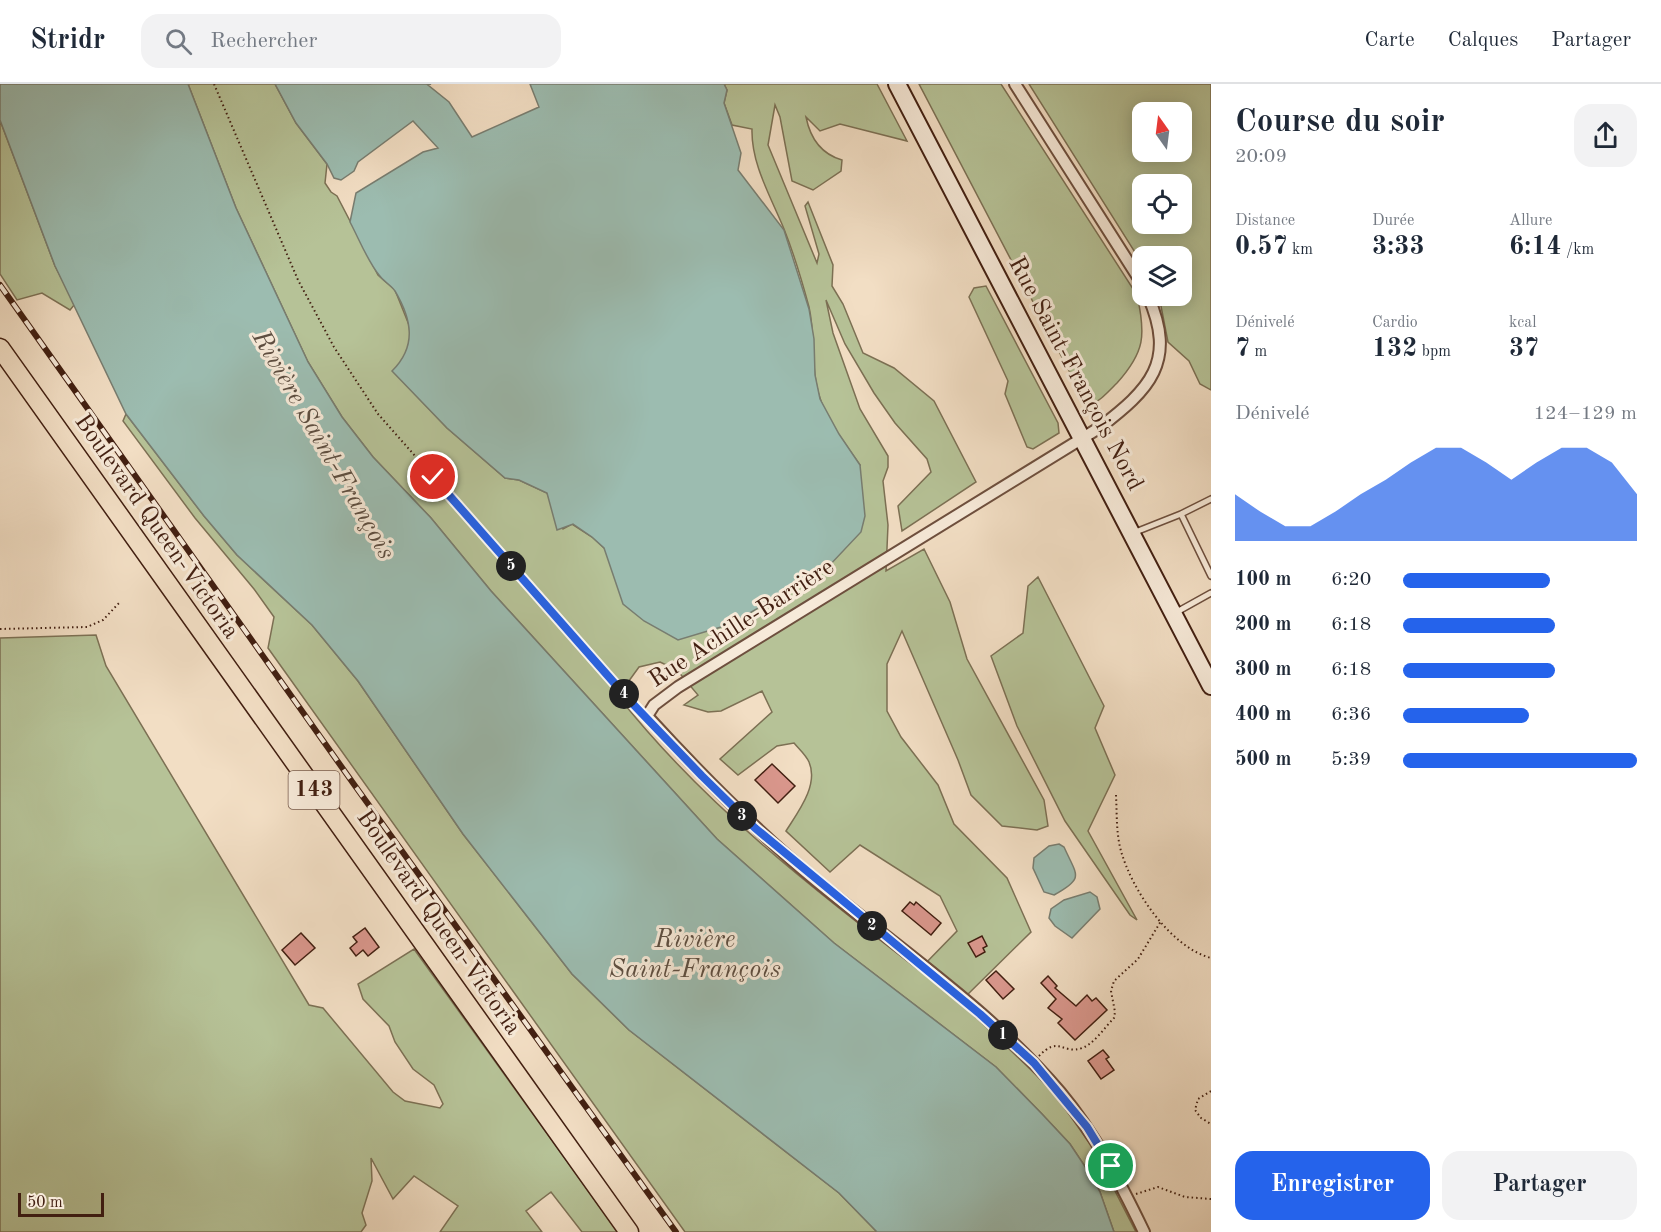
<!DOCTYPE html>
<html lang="fr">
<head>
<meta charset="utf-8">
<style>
  :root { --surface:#fff; --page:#f2f2f3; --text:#1f2937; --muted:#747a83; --line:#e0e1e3; --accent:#2563eb }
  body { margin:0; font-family:"Old Standard TT",serif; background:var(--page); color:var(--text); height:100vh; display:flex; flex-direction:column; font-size:22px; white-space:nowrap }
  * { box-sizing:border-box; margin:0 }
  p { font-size:20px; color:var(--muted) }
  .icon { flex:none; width:33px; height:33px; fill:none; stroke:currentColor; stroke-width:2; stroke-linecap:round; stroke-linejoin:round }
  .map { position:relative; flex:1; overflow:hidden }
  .drawer { display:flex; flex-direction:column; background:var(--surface); width:450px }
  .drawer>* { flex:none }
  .needle { width:39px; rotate:346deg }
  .fabs { position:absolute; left:1132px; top:18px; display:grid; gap:12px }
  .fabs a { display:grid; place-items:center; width:60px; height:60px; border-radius:12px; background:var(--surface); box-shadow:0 3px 15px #0003; font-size:30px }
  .scale { position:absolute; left:18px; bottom:15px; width:86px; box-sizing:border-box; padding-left:6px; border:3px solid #421f11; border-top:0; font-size:16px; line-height:21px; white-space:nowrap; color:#421f11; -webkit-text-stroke:4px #f7ead9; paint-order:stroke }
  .pin { position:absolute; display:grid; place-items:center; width:51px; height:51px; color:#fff; margin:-26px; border:3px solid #fff; border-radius:50%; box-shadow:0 2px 6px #0007 }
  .km { position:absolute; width:30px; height:30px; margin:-15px; border-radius:50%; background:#222; color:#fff; font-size:16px; line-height:30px; text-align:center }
  .round { display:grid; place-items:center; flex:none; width:63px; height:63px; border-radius:18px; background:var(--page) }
  .headline { display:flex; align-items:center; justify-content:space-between; height:102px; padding:0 24px }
  h1 { font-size:33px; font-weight:800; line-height:45px }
  .stats { display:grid; grid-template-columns:repeat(3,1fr); gap:9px; height:102px; padding:6px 24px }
  .stats div { display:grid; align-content:center }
  .stats b { font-size:26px; font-weight:800 }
  .stats small { font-size:16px; font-weight:400 }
  .stats p { font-size:16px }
  .chart { height:168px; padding:12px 24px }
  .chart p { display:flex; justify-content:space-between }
  .chart svg { width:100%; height:108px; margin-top:6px; fill:var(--accent); opacity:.7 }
  .cta { display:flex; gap:12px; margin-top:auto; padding:12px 24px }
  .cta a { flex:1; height:69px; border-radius:18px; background:var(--accent); color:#fff; font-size:24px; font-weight:800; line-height:69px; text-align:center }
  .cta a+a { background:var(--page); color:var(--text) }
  ul { padding:0 24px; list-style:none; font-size:20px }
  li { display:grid; grid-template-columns:96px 72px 1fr; align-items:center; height:45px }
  li i { height:15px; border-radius:8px; background:var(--accent) }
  header { display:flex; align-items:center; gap:36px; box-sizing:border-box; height:84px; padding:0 30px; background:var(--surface); border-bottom:2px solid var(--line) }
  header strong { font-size:28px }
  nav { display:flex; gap:33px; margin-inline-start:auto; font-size:21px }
  .search { width:420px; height:54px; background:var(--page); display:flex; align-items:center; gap:15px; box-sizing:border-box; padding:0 21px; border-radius:18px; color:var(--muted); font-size:22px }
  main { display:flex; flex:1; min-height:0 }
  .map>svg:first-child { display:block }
</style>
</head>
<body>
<header>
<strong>Stridr</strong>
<div class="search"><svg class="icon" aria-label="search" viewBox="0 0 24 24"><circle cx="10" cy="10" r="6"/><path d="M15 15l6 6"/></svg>Rechercher</div>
<nav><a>Carte</a><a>Calques</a><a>Partager</a></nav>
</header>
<main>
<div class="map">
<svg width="1211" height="1148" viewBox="0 0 1211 1148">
  <rect width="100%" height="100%" fill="#f2dec4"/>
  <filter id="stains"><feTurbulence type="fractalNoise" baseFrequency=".00333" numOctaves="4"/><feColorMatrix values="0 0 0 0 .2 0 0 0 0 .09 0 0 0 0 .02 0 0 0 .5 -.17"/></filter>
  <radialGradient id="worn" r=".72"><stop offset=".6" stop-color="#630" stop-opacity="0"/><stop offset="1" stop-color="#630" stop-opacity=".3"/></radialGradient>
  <path fill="#b6c297" stroke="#7c7054" stroke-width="1.5" fill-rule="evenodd" d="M188,0H275L296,39L327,80L325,99L331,108L337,112L378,191L395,206L409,241L411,256L402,278L393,287L447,344L505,394L519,396L547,409L563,445L572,440L592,453L604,464L860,381C846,360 827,338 820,314C810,285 816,253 809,223C802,197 794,170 784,145C771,113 751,80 752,45L732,41L724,19L727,6L724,0H877L907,57L840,40L820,47L806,33C810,53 821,70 842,76L841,87L813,106L792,97L780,33L775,21L768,61L817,179L819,170L805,122L808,118L833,181L832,202L843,220L863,269L894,284L934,317L976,398L902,447L898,422L931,388L927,375L895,339L874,309L845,260L826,216L833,249L860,325L888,372V383L883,397L888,441L886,487L924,465L950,518L967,575L1044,716L1048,742L1037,746L1002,742L971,711L958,676L902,547L887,580V627L901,653L938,701L954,740L1007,794L1031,848L960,918L1052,1006L1093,1064L1136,1148H1114L1100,1108L1090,1090L1070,1060L1042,1030L996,983L834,859L717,755L491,507L431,434L373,373L342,333L308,278L236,124ZM660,578L677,586L698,611L684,621L708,628L721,627L762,607L772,628L720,675L738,691L777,662L794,659C799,665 806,671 809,678C819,701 798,728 786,747L830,788L860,761L940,812L957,847L919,886C811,803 703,720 618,612L639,583Z
    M919,0H1001L1137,211C1146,251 1145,268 1117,299C1107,309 1100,317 1088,323Z
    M1029,0H1211V306L1200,300L1189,277L1168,258L1159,212H1182V172H1143V181ZM1143,28H1182V68H1143ZM1143,100H1182V140H1143Z
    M0,36L55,182L75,220L70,226L42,209L17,216L0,190Z
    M986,202L1058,339L1059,349L1033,365L1027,363L1005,310L1008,297L969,213L974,204Z
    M126,330L204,432L237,471L312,541L358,597L463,750L572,890L629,946L839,1109L877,1148H685L268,564L274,533L254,505L195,434L123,337Z
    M1038,493L1104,622L1095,644L1115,691L1088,747L1137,836L1130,831L1065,737L1017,642L991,572L1023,549L1028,502Z
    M96,551L106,582L309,921L323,924L393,1008L405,1017L440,1024L443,1020L434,1001L413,985L395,958L389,942L363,915L358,900L414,865L618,1148H582L551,1108L526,1127L542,1148H440L458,1122L414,1092L393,1115L371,1074L372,1097L362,1129L366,1141L361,1148H0V554Z"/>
  <path fill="#9cbcb0" stroke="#787d70" stroke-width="1.5" d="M0,0H188L236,124L308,278L342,333L373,373L431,434L491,507L717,755L834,859L996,983L1042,1030L1070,1060L1090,1090L1100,1108L1114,1148H877L839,1109L629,946L572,890L463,750L358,597L312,541L237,471L204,432L126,330L55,182L0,36Z
    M275,0H431L428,1L449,18L472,53L539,23L530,0H724L727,6L724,19L741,69L738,86L784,146L809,225L814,255L815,291L820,315L839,350L860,381L865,432L861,448L828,483L731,540L678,556L644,537L623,520L604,464L592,453L573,440L557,446L547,409L519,396L505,394L447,344L392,287C417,262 412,236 395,207C391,201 383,197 379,191C367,176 359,155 350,138L356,109L423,68L438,64L413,37L358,78L354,87L341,96L334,94L327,80L296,39Z
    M1059,760L1064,763C1077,792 1085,794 1054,811L1044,808L1033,784L1034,774L1049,762Z
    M1090,808L1097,813L1100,825L1072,854L1055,842L1049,834L1051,825L1064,816Z"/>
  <path fill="#da978d" stroke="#421f11" stroke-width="1.5" d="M772,680L795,702L778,719L755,696Z
    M910,818L914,821L916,818L941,839L931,851L902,827Z
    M365,844L379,863L368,872L363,866L356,872L350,864L357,858L353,853Z
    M301,849L315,864L295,881L282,866Z
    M982,852L987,862L983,864L985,868L976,873L968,859Z
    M996,887L1014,905L1003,915L986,896Z
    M1048,892L1057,902L1055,904L1076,922L1087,911L1092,917L1096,914L1107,926L1075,956L1058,939L1062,935L1048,924L1056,915L1041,899Z
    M1103,966L1109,973L1106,975L1114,986L1101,995L1088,977Z"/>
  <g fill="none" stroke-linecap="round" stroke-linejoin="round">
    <defs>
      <path id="lane" d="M1181,430L1211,415
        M1133,449L1181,430L1211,492
        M1175,529L1211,509"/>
      <path id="street" d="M1015,0L1143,201
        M1144,1148C1120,1098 1095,1050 1060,1008C989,925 896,863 813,794C753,744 699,689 647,632L654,621L678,603L1099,344C1150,305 1177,278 1148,212"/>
      <path id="secondary" d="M897,0L1211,602"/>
      <path id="primary" d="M0,264L629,1148"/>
    </defs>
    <use href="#lane" stroke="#6e4f3e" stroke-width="8"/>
    <use href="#street" stroke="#6e4f3e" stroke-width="14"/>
    <use href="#secondary" stroke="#421f11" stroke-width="20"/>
    <use href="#primary" stroke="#421f11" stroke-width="21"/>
    <path stroke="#421f11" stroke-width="2" stroke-dasharray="1.5 3" stroke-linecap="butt" d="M214,0L298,196L334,263L378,330L638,624
      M0,545L87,543L103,536L120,518
      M1116,711C1117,729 1116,749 1121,767C1132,806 1170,863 1211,874
      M1039,972C1059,951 1063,971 1082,964C1094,960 1105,943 1114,934L1115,928L1111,907L1114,897L1138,875L1161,837
      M1211,1007L1198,1015L1195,1026L1201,1034L1211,1040
      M1136,1110L1158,1103L1185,1113L1211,1115"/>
    <use href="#lane" stroke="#f7ead9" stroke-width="5"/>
    <use href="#street" stroke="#f7ead9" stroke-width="10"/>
    <use href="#secondary" stroke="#f7ead9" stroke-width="16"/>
    <use href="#primary" stroke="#f2dec4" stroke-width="18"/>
    <defs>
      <path id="rail" d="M0,201L353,699L676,1148"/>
    </defs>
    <use href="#rail" stroke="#421f11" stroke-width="6"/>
    <use href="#rail" stroke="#f7ead9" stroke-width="4" stroke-dasharray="11" stroke-linecap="butt"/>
  </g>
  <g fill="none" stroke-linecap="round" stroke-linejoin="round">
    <defs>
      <path id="route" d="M433,393L631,618L702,692L755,744L980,930L1034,979L1087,1043L1111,1082"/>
    </defs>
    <use href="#route" stroke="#fff" stroke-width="12"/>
    <use href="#route" stroke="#2563eb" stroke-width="8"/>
  </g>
  <g text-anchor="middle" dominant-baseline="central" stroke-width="6" stroke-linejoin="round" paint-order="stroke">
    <rect fill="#f7ead9" stroke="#785c4d" stroke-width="1.5" x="288.5" y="687" width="51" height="38" rx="4.5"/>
    <g font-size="22" font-weight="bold" fill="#421f11">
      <text x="314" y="706">143</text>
    </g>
    <g font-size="24" fill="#421f11" stroke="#f7ead9">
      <text transform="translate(1075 290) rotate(62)">Rue Saint-François Nord</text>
      <text transform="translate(156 443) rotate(55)">Boulevard Queen-Victoria</text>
      <text transform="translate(742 540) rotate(-33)">Rue Achille-Barrière</text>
      <text transform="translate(438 839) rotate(55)">Boulevard Queen-Victoria</text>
    </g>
    <g font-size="26" font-style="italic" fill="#5d4e41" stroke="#f7ead9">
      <text transform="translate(323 361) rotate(60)">Rivière Saint-François</text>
      <text x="695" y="856">Rivière<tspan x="695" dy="30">Saint-François</tspan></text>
    </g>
  </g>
  <rect width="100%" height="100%" filter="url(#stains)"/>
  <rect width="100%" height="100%" fill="url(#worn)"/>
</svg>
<div class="fabs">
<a><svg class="needle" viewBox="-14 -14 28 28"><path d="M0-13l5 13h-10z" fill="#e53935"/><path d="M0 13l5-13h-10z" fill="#747a83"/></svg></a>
<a><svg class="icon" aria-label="locate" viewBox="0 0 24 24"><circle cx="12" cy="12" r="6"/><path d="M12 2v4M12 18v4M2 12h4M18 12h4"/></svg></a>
<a><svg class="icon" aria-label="layers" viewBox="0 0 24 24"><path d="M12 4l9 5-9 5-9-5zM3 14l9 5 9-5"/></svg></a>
</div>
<div class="scale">50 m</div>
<div class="pin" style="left:1111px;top:1082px;background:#1e9e55"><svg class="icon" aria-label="arrive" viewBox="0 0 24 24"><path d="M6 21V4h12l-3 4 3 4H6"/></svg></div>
<div class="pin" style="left:433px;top:393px;background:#d93025"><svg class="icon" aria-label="check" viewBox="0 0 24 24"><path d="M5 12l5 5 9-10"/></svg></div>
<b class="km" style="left:1003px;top:951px">1</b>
<b class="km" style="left:872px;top:842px">2</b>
<b class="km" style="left:742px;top:732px">3</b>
<b class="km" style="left:624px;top:610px">4</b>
<b class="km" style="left:511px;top:482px">5</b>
</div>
<section class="drawer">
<div class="headline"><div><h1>Course du soir</h1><p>20:09</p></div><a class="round"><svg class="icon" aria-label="share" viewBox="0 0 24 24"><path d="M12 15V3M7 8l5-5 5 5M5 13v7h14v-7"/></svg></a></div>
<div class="stats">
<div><p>Distance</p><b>0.57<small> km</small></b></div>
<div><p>Durée</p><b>3:33</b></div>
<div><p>Allure</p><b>6:14<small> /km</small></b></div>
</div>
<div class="stats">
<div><p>Dénivelé</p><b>7<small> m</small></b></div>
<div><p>Cardio</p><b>132<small> bpm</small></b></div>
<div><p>kcal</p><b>37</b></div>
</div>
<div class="chart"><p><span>Dénivelé</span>124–129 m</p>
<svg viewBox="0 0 160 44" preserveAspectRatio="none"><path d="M0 44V25L10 32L20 38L30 38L40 32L50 25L60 19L70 12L80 6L90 6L100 12L110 19L120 12L130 6L140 6L150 12L160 25V44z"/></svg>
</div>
<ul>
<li><b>100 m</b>6:20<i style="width:63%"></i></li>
<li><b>200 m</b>6:18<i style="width:65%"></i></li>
<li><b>300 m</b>6:18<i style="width:65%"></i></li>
<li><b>400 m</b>6:36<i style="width:54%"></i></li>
<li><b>500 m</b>5:39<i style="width:100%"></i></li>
</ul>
<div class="cta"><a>Enregistrer</a><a>Partager</a></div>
</section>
</main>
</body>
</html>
